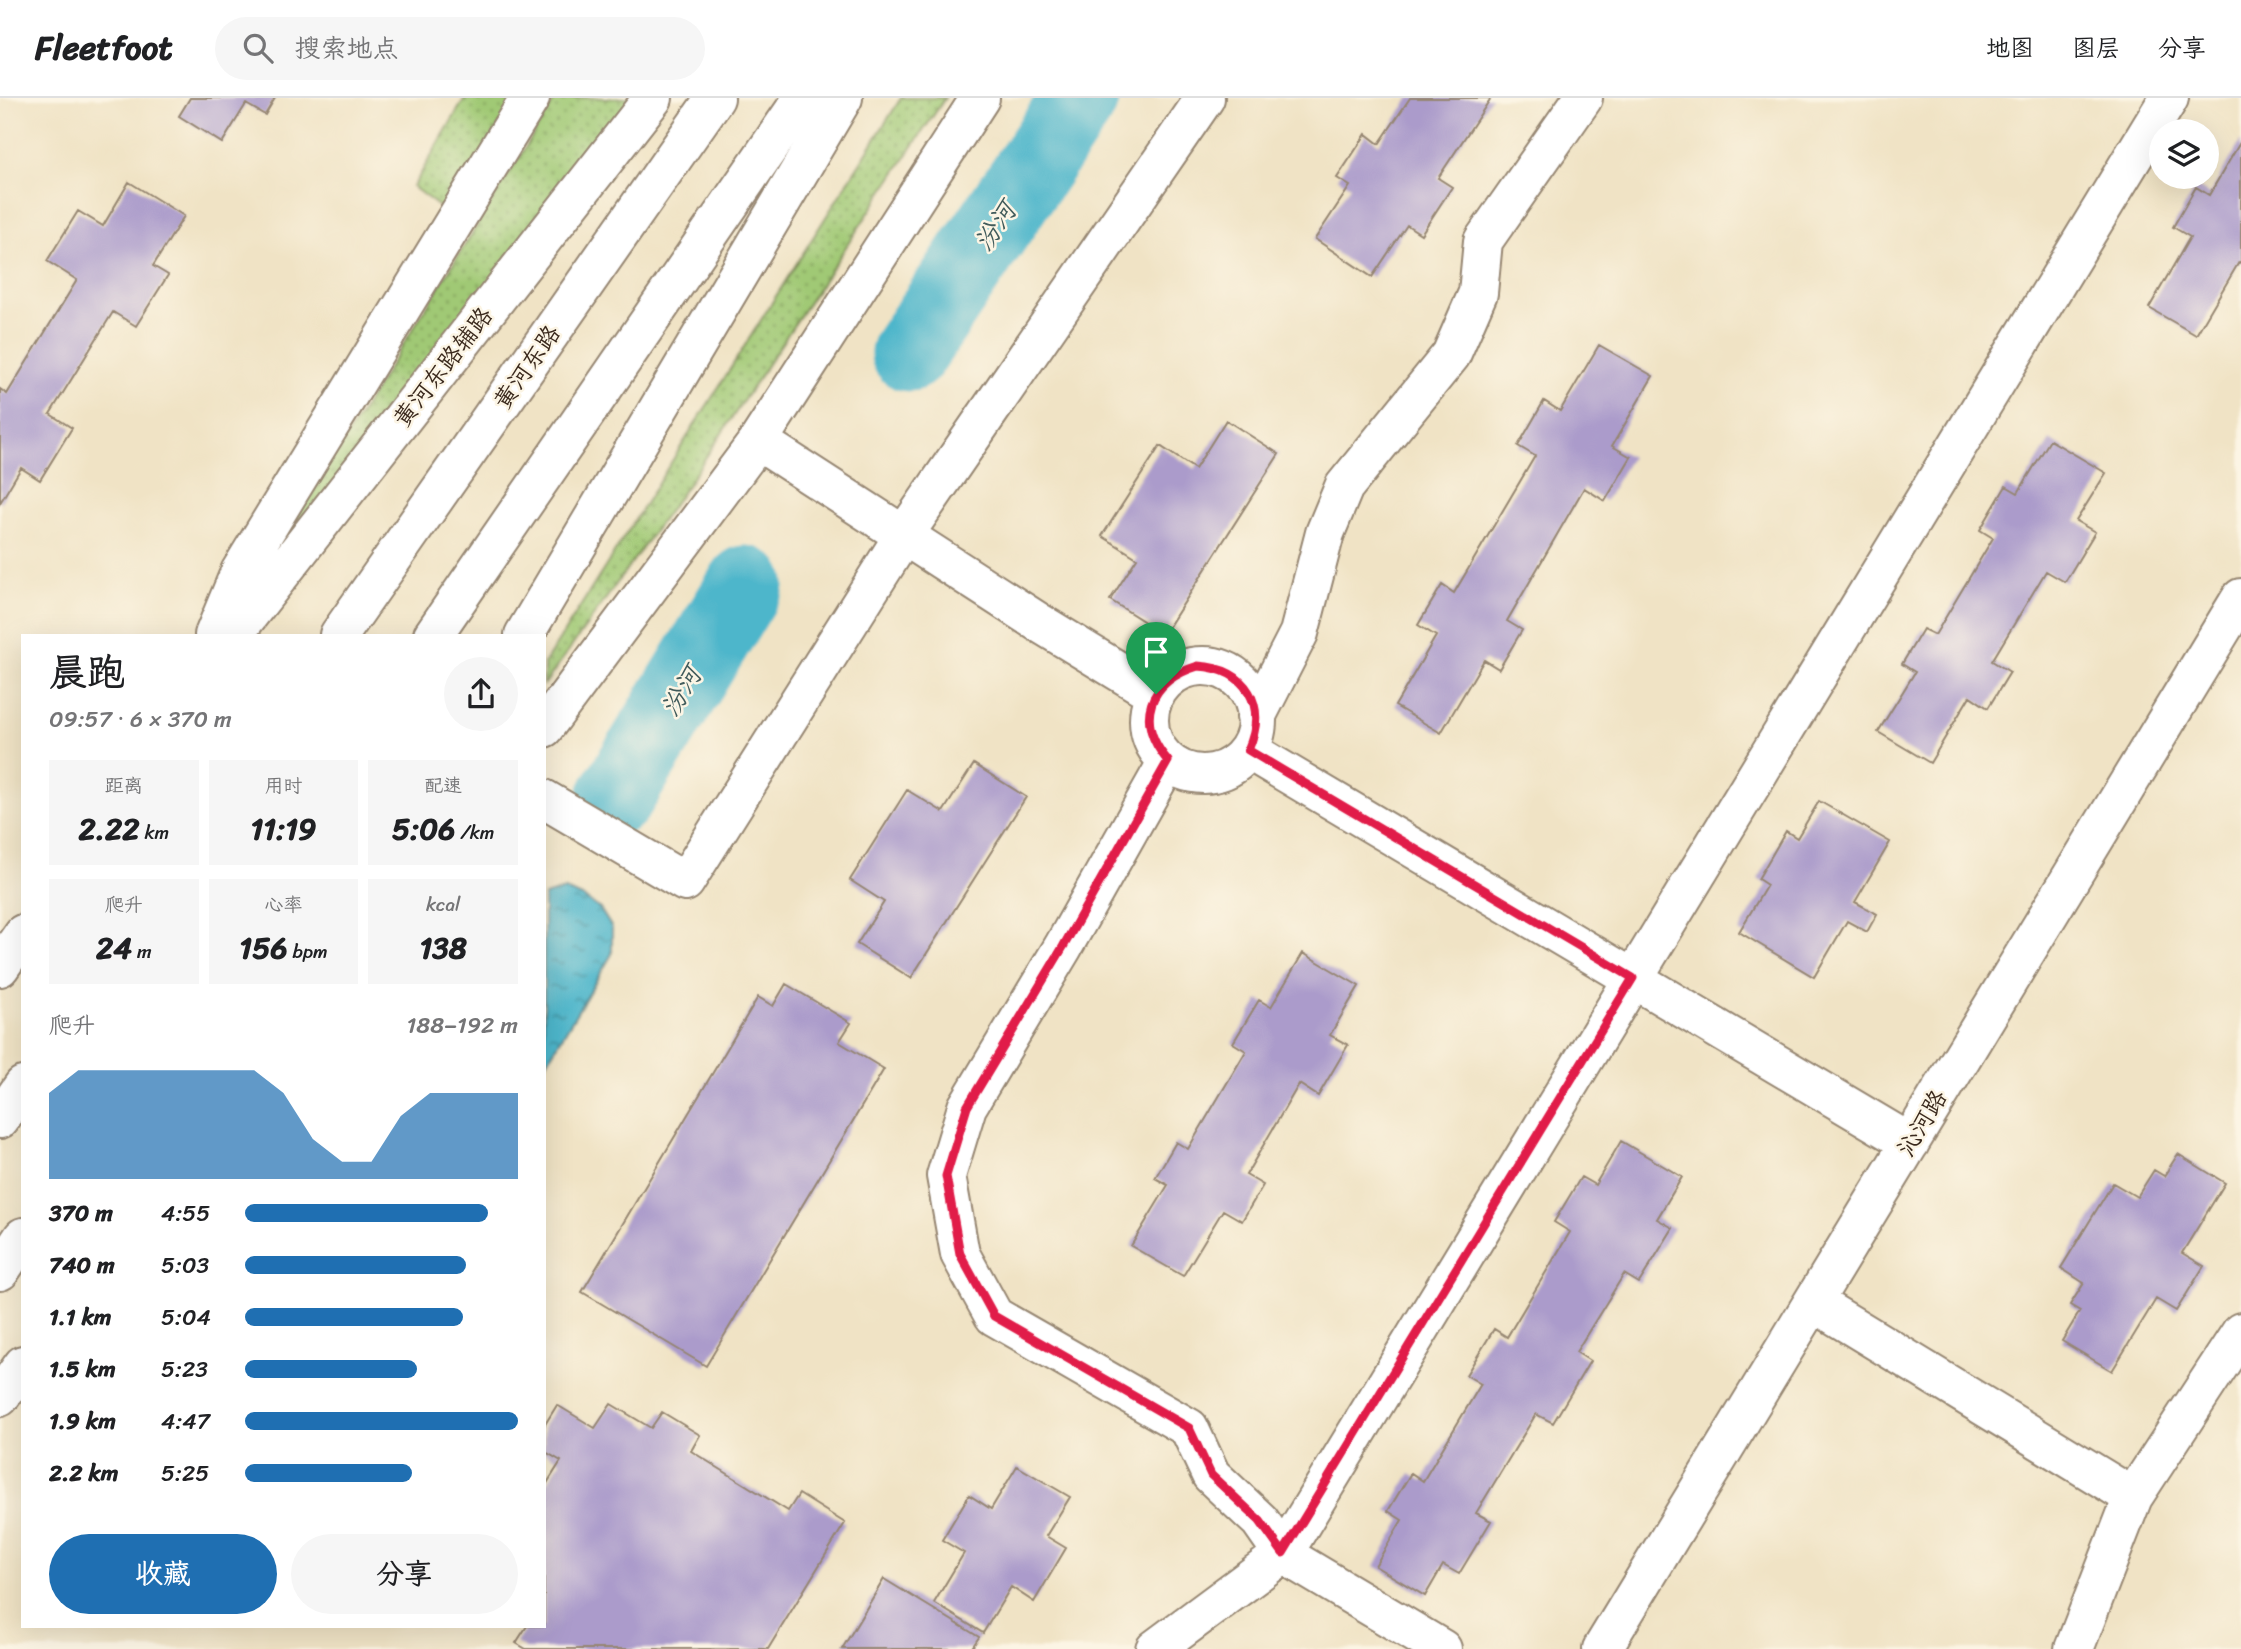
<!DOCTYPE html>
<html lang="zh">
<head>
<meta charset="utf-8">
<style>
  :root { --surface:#fff; --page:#f6f6f6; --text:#202124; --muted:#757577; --line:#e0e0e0; --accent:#1f6fb2 }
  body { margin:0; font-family:Sriracha,"LXGW WenKai TC",sans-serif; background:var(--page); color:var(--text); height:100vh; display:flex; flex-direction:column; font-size:26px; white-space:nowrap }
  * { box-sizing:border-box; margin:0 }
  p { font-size:23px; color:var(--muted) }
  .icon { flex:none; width:38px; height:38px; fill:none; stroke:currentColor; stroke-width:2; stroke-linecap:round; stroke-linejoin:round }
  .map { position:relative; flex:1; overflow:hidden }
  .drawer { position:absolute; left:21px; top:536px; width:525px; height:994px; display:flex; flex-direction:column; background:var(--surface); border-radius:0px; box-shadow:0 7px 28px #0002 }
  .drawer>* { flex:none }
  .controls { position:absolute; left:2149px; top:21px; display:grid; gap:14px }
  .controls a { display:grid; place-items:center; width:70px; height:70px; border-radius:50%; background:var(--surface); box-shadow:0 7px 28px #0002; font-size:35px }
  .pin { position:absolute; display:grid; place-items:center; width:60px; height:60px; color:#fff; margin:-72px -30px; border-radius:50% 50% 50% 0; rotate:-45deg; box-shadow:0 0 7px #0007 }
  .pin .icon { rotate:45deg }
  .round { display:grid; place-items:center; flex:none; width:74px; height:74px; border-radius:37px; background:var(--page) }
  .summary { display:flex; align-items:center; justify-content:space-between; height:119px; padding:0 28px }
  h1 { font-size:38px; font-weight:700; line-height:52px }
  .metrics { display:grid; grid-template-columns:repeat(3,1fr); gap:10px; height:119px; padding:7px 28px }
  .metrics div { display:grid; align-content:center; border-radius:0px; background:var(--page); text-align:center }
  .metrics b { font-size:30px; font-weight:700 }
  .metrics small { font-size:19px; font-weight:400 }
  .metrics p { font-size:19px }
  .chart { height:196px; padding:14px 28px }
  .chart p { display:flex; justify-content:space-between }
  .chart svg { width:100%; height:126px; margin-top:7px; fill:var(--accent); opacity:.7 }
  .primary-button { display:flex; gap:14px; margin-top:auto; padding:14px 28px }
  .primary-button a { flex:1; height:80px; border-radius:42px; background:var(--accent); color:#fff; font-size:28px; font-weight:700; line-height:80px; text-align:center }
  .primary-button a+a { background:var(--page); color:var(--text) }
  ul { padding:0 28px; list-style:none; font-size:23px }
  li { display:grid; grid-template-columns:112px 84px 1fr; align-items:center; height:52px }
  li i { height:18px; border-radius:9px; background:var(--accent) }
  header { display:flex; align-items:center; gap:42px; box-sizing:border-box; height:98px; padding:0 35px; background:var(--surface); border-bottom:2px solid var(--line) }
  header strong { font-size:33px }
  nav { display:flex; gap:38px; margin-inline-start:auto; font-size:24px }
  .search { width:490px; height:63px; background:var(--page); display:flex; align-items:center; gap:18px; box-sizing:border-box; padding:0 24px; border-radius:38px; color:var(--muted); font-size:26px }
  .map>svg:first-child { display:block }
</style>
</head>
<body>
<header>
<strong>Fleetfoot</strong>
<div class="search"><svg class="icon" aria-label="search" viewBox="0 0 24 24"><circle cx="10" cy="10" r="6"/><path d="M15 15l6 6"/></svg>搜索地点</div>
<nav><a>地图</a><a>图层</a><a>分享</a></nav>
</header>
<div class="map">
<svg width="2241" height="1551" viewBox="0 0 2241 1551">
  <defs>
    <pattern id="grass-dots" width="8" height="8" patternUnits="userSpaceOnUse" patternTransform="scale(1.75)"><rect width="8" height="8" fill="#a0c975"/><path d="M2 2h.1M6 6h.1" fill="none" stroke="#84a35f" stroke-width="1.8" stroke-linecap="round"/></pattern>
    <pattern id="water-ripples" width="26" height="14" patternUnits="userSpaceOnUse" patternTransform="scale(1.75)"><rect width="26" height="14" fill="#4db6cb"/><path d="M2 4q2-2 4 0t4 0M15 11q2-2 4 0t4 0" fill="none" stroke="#4194a4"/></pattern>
  </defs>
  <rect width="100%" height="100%" fill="#fcf5e5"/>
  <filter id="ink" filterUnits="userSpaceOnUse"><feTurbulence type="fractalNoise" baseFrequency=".0143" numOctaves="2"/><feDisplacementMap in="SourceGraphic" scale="14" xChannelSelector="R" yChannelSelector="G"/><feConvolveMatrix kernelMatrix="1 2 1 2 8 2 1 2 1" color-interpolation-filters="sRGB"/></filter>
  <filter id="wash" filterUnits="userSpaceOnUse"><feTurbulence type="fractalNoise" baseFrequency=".00686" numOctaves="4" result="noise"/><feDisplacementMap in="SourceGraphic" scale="28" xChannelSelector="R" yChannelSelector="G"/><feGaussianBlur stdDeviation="1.57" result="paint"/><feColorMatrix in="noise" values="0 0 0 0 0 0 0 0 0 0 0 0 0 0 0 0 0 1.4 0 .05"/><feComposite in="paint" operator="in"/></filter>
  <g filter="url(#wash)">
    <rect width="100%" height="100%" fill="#f0e3c5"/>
    <path fill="url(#grass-dots)" stroke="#6e7a4a" stroke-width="2" d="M465,0H516L446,114L413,89Z
      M556,0H641L284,460L280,445Z
      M901,0H945L688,386L544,587V566Z"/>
    <path fill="url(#water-ripples)" stroke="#447074" stroke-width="2" d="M565,792L582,799L600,811L612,830V856L544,969V798Z"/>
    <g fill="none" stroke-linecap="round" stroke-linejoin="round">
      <path stroke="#4db6cb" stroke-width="77" d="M909,255L1080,0
        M616,699L746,486"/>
    </g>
    <g id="blocks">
      <path fill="#ab9bcb" d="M190,0H275L265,17L246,6L222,45L179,18Z
        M1410,0H1491L1438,80L1452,89L1421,136L1407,127L1372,179L1315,141L1350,88L1337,80L1366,36L1379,46Z
        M2241,43V165L2239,164L2196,237L2149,210L2190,139L2173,129L2196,89L2209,97Z
        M129,84L184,118L153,168L168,177L136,228L113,214L50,316L72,330L40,382L21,370L0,405V291L7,296L77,182L47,163L78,113L103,128Z
        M1599,247L1653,278L1612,348L1631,359L1605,403L1584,390L1507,523L1522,532L1499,571L1484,562L1441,635L1395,608L1436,538L1418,527L1442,487L1454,495L1535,358L1518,348L1544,303L1560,313Z
        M1226,322L1279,356L1164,536L1110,502L1137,460L1102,438L1160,348L1195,371Z
        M2050,342L2106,375L2076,423L2095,434L2065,484L2046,473L1992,563L2010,574L1988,610L1970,598L1930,665L1878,634L1915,574L1902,566L1923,531L1935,537L1993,440L1980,432L2006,388L2018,395Z
        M974,666L1026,699L911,880L857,846L884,804L850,782L907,692L943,714Z
        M1819,703L1890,744L1855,804L1877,816L1867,834L1847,823L1814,879L1739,834L1767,787L1758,781L1786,733L1797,740Z
        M1303,855L1359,888L1330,937L1348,947L1318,998L1299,986L1246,1077L1263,1087L1242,1123L1223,1112L1183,1178L1131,1148L1168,1087L1155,1080L1176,1044L1188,1051L1246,953L1233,945L1259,902L1271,909Z
        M786,886L851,925L839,944L884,971L706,1268L582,1194L758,899L773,908Z
        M1621,1043L1682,1079L1657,1121L1673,1130L1639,1185L1624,1176L1576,1254L1590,1263L1553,1325L1536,1316L1476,1415L1491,1423L1459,1476L1443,1467L1425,1498L1375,1468L1402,1422L1388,1413L1411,1375L1423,1383L1481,1286L1466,1277L1494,1231L1507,1239L1570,1134L1554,1124L1581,1079L1595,1087Z
        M2178,1056L2225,1085L2182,1155L2204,1168L2176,1213L2156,1201L2112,1273L2062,1243L2080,1213L2070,1207L2084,1185L2061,1170L2113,1085L2137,1099L2154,1072L2164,1078Z
        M611,1306L651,1330L662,1314L700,1337L691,1353L788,1413L799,1396L845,1425L768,1551H526L516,1545L527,1528H544V1390L561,1363L544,1353V1328L557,1307L595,1330Z
        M1017,1368L1070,1399L1046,1438L1066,1450L1034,1504L1011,1489L983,1535L934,1505L964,1455L942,1442L969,1397L991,1411Z
        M884,1481L979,1539L971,1551H842Z"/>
    </g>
  </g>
  <g filter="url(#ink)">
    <use href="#blocks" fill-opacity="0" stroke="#968672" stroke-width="2"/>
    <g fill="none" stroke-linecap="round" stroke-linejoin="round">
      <defs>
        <path id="minor" d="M758,343L1038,524L1156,596
          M214,537L240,474L530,0
          M233,537L653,0
          M524,537L843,0
          M1149 622a54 54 0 1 1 108 0a54 54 0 1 1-108 0Z
          M1256,619L1299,535L1325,435L1344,389L1451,257L1478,195L1483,143L1583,0
          M544,630L758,343L980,0
          M1248,652L1910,1045
          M1168,663L1063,849L967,1009L946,1078L960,1156L994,1218L1189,1330L1211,1377L1260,1423L1283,1456L1442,1551
          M544,701L685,784L904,437L1205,0
          M0,869L23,836
          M1813,1204L2133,1399
          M0,1299L23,1267
          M1155,1551L1283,1456L2169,0
          M1602,1551L2241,500
          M2074,1551L2133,1399L2241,1234"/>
        <path id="major" d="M339,537L715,0
          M433,537L803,0
          M0,1021L23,988
          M0,1173L23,1139"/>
      </defs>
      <use href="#minor" stroke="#968672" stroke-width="42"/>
      <use href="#major" stroke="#968672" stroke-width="42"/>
      <use href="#minor" stroke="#fff" stroke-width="38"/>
      <use href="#major" stroke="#fff" stroke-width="38"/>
    </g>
  </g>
  <g fill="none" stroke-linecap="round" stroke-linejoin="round" filter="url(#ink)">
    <defs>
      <path id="route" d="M1198,568C1247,571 1268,607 1248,652L1633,880L1283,1455L1260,1423L1211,1377L1189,1330L994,1218L960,1156L946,1078L967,1009L1063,849L1168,663C1134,623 1148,583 1198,568Z"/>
    </defs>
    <use href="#route" stroke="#fff" stroke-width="14"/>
    <use href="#route" stroke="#e11d48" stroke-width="9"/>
  </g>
  <g text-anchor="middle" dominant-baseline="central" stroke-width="5" stroke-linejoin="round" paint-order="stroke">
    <g font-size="24" fill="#3b2a1e" stroke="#fcf5e5">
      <text transform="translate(443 269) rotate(-52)">黄河东路辅路</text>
      <text transform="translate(527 269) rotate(-55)">黄河东路</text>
      <text transform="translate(1922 1025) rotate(-59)">沁河路</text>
    </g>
    <g font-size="26" font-style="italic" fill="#415b5b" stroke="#fcf5e5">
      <text transform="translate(995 128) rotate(-56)">汾河</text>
      <text transform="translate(681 593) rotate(-59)">汾河</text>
    </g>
  </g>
</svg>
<div class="controls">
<a><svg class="icon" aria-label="layers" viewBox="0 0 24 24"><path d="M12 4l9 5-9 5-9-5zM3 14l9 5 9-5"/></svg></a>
</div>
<div class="pin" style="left:1156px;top:596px;background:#1e9e55"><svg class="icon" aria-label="arrive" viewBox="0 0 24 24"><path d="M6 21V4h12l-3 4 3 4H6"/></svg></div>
<section class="drawer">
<div class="summary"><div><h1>晨跑</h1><p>09:57 · 6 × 370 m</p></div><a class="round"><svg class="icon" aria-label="share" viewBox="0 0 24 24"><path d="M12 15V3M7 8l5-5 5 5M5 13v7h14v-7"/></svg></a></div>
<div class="metrics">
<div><p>距离</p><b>2.22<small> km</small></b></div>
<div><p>用时</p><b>11:19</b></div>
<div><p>配速</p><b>5:06<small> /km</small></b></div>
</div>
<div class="metrics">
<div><p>爬升</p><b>24<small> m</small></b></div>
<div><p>心率</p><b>156<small> bpm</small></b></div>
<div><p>kcal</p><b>138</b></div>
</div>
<div class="chart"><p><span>爬升</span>188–192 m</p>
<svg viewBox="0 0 160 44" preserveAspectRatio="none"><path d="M0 44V14L10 6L20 6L30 6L40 6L50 6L60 6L70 6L80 14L90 30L100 38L110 38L120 22L130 14L140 14L150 14L160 14V44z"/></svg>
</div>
<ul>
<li><b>370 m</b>4:55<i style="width:89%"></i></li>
<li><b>740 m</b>5:03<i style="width:81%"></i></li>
<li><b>1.1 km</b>5:04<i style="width:80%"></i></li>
<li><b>1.5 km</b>5:23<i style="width:63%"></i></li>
<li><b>1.9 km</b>4:47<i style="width:100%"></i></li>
<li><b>2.2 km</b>5:25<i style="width:61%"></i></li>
</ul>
<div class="primary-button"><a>收藏</a><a>分享</a></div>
</section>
</div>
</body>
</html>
